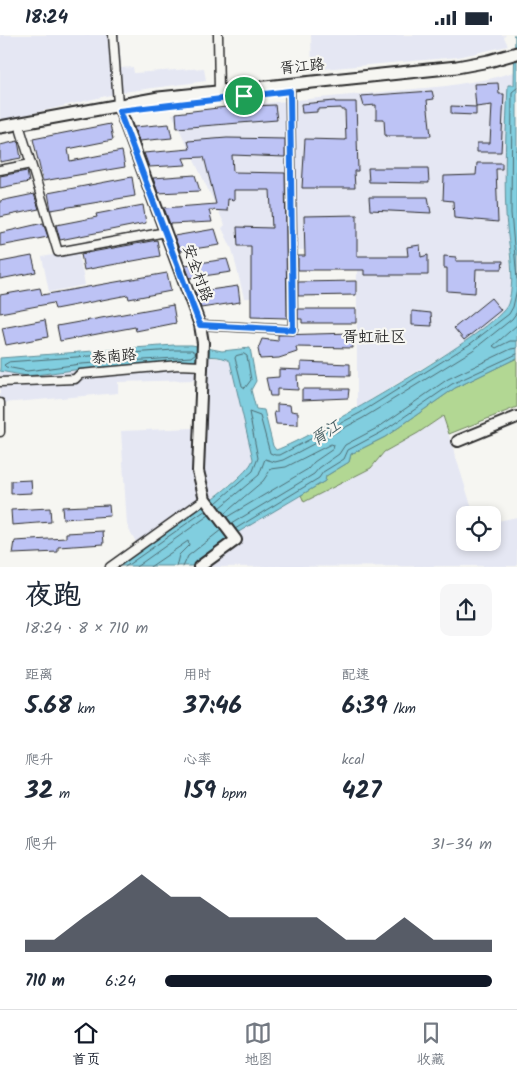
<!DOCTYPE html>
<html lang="zh">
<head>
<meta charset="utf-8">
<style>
  :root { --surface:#fff; --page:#f6f6f7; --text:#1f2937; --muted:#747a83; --line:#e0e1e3; --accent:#111827 }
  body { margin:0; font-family:Kalam,"LXGW WenKai TC",sans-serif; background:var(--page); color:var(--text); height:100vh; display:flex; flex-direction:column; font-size:19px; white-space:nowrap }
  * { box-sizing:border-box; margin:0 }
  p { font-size:16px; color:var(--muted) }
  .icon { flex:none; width:28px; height:28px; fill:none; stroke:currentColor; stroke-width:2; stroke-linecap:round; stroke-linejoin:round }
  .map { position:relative; height:532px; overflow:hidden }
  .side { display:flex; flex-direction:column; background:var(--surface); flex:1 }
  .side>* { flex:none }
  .controls { position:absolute; left:456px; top:471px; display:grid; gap:10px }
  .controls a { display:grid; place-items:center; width:45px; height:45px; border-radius:10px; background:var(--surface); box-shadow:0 2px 8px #0003; font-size:25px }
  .pin { position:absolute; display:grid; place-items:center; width:42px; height:42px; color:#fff; margin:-21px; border:2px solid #fff; border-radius:50%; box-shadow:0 1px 5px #0007 }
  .round { display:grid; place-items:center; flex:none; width:52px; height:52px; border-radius:10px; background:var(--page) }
  .headline { display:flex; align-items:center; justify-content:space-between; height:85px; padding:0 25px }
  h1 { font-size:28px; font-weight:600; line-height:38px }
  .stats { display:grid; grid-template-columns:repeat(3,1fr); gap:8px; height:85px; padding:5px 25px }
  .stats div { display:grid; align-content:center }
  .stats b { font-size:25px; font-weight:600 }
  .stats small { font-size:14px; font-weight:400 }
  .stats p { font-size:14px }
  .chart { height:140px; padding:10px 25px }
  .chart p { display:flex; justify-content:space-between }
  .chart svg { width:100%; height:90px; margin-top:5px; fill:var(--accent); opacity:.7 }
  ul { padding:0 25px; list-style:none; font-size:16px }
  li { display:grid; grid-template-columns:80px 60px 1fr; align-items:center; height:38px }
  li i { height:12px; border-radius:6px; background:var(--accent) }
  .status { display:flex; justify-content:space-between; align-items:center; height:35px; padding:0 25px; background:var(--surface); direction:ltr }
  .status svg { height:14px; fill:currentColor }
  .tabs { display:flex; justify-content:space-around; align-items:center; height:70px; border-top:1px solid var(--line); background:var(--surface); font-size:14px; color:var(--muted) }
  .tabs a { display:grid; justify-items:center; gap:2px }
  .tabs .on { color:var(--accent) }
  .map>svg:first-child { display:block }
</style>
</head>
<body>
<div class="status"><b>18:24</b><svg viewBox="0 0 49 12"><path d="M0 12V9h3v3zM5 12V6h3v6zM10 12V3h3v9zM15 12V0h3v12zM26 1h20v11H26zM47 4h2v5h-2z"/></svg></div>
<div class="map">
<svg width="517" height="532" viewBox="0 0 517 532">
  <rect width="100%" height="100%" fill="#f6f6f2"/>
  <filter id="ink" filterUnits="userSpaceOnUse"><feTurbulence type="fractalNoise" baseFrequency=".02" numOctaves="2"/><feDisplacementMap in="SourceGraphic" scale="10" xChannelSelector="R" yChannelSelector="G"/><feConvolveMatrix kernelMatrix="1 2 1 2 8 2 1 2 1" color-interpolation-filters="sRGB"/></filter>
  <g filter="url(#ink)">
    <path fill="#e5e7f3" d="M0,0H119L121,33L133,32L134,38L204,33L206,46L123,57L0,86Z
      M311,0H506L504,2L508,11L458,22L312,35Z
      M514,37V50H508L506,122V179L512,251L508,270L505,276L468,305L357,373V216L298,215L297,263H244L232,214L222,193L225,190L172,79L225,72L446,51L489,44Z
      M78,215L85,250L49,257L42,222Z
      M208,322L227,324L232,330L253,426L250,432L212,464L207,457L202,434Z
      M194,326L195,345L118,347V358L3,368L6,393L0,394V336L27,341L82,334Z
      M443,381L474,480H465V508H492L493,487L517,482V531L192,532L225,505L301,460L303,467L371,433L384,417L418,398Z
      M193,393V444L197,457L203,470L140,515L127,490L121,396Z"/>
    <path fill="#b2d793" stroke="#6e815f" d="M517,323V372L449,399L443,381L418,398L384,417L371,433L304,467L301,460L325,446L326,441L349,427L351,419L385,402L455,353Z"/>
    <path fill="#81cedf" stroke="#5f8d97" d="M513,0H517V323L455,353L385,402L351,419L349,427L326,441L325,446L225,505L192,531H117C138,517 251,443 253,424L230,326C221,320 203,320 194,326L82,334L27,341L0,336V323L174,310H192L222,316L250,313L256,346L251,355L256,374L264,375L273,411L276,415C309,404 500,294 508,269C517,241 507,207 506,179C504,136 506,93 508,50H514L515,1Z"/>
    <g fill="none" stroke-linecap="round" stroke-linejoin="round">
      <path stroke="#4d6c73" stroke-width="1" d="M517,53L512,57L511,178L517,244
        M517,115V180
        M517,290L493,311L496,313L510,306H517
        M174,315H192L196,318L191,322L81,329L27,336L6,332L4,330L9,327Z
        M244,319L247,321L251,345L245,353L242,351L235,323L236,321Z
        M216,468L253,436L258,423L249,377L260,381L270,418L275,420H280L360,378L470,309L509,279L513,272L517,254
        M219,473L259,440L265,424L275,427L283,425L363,383L473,315L512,284L517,277
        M224,479L263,446L271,434L286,432L331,409L334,410L333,414L314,427L308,434L227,482
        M231,489L314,439L319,433L339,419L345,410L379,392L448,344L511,314L517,313
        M235,494L319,443L323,437L344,424L348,415L382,397L452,349L517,319
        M125,532L206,475
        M136,532L209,480
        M150,532L188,506L189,510L179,520L176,532
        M183,532L188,521L221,495"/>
    </g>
    <path fill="#bdc3f5" stroke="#2b2b2b" d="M498,48L499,59H504L501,117H477V108H490L492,70L476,72L474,49Z
      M432,56L434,64L427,65L431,101H385L384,84H376V70L364,71L361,61Z
      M335,66V67H356L358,136H354L355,153H302L305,104L346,105L345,75H341V73L317,74V77L302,78L301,69Z
      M275,70L277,85L177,93L176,78L226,72Z
      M451,71L476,72V80L451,79Z
      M110,89L113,105L68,114L70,126L122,116L125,132L43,146L33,104Z
      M169,89L172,103L139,106L134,92Z
      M227,103L285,104V122L232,120L233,137L285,138L287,283L251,282V211H238L237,192L272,193L270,155H234V165L228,164L227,176L209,175L212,187L170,189L164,173L216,169L204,122L183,123L186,130L149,132L144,118L190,114L188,106Z
      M18,106L21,123L0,127V110Z
      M477,128H502V134H496L498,187L454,183L453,166L443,165L444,141L476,140Z
      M368,133H428L429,148L369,147Z
      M27,136L29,147L0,153V141Z
      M195,140L200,156L158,158L153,143Z
      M132,142L135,161L51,175L48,158Z
      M34,159L39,174L0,182V166Z
      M369,162H428L431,178L370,175Z
      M143,170L146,188L60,205L56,190L97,182L96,179Z
      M357,180V221H408L407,212L420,210L421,222L428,220V240H364V235H298V221H305L304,181Z
      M43,188L48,202L0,211V198Z
      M215,194L220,210L180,216L174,201Z
      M157,205L160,221L84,235L81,219Z
      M32,221L36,237L0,244V227Z
      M444,221L456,222V226H503L502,234H476L475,258L447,256V233H444Z
      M227,224L231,237L190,243L185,230Z
      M167,238L171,256L129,264L128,260L55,274L53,268L0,278V260L40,253L42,260Z
      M356,246V260L298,261V247Z
      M238,251L240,267L201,273L195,257Z
      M491,263L501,275L464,305L454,293Z
      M173,270L176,288L136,296L135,292L60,306L57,291Z
      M298,274H356V288H302V284H298Z
      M412,276L431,278L432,291L412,290Z
      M45,285L48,302L6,310L2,293Z
      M352,298L353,313L296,312L297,317L279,323L260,324L258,314L262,304L278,306V300Z
      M301,327L350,329V341L297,340L298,355L277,354V361H270L266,343L279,342V334L301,335Z
      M302,354H349L348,363L302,365Z
      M277,369L290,370L291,376L298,377V390L276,389L274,377H277Z
      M31,445L32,458L11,459V446Z
      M109,470L110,481L63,484L62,472Z
      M50,473L51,487L12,490L11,475Z
      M103,496L104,509L58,512V517L13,519L15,506L66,503V498Z"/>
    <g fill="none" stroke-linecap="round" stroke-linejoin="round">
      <defs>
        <path id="minor" d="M113,0L118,69
          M218,0L219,56
          M21,96L58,217L166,197
          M0,135L31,129
          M200,290L293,295L290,56
          M0,347L75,344L80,339L179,330L202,331
          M0,368V397
          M110,532L205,464"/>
        <path id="tertiary" d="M118,69L200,290L203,308L198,436L205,464L236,505L199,532
          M458,406L517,382"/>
        <path id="secondary" d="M0,92L159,63L457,32L489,26L517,18"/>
      </defs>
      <use href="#minor" stroke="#2b2b2b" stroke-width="11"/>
      <use href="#tertiary" stroke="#2b2b2b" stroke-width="14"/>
      <use href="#secondary" stroke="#2b2b2b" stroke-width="15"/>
      <use href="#minor" stroke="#f6f6f2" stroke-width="8"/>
      <use href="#tertiary" stroke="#f6f6f2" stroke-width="10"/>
      <use href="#secondary" stroke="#f6f6f2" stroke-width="11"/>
    </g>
  </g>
  <g fill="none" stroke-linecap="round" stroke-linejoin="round" filter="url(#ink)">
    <defs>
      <path id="route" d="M290,56L293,295L200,290L119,76Z"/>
    </defs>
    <use href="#route" stroke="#fff" stroke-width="10"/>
    <use href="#route" stroke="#1a73e8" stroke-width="6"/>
  </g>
  <g text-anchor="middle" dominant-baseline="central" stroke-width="4.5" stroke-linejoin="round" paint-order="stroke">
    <g font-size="15" fill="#2b2b2b" stroke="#f6f6f2">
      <text transform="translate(302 32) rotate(-6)">胥江路</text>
      <text transform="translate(197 238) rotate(70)">安全村路</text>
      <text transform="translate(114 322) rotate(-5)">泰南路</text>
    </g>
    <g font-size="16" fill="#2b2b2b" stroke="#f6f6f2">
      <text x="374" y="302">胥虹社区</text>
    </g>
    <g font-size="16" font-style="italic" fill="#455c61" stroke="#f6f6f2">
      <text transform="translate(326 398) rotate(-34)">胥江</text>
    </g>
  </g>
</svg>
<div class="controls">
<a><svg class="icon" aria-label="locate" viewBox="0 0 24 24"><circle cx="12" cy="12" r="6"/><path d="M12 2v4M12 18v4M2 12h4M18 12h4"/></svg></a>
</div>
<div class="pin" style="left:244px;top:61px;background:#1e9e55"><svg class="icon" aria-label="arrive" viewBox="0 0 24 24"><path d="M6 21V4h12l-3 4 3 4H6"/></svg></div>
</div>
<section class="side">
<div class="headline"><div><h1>夜跑</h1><p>18:24 · 8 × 710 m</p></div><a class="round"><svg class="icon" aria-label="share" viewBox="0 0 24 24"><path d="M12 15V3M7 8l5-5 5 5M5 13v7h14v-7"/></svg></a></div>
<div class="stats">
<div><p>距离</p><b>5.68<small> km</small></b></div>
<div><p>用时</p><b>37:46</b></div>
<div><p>配速</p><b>6:39<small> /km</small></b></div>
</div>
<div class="stats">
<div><p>爬升</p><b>32<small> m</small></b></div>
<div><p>心率</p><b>159<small> bpm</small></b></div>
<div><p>kcal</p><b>427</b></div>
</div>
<div class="chart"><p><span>爬升</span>31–34 m</p>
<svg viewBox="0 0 160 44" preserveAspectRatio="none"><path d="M0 44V38L10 38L20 27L30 17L40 6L50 17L60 17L70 27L80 27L90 27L100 27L110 38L120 38L130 27L140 38L150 38L160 38V44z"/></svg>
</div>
<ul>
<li><b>710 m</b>6:24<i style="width:100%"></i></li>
</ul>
</section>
<nav class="tabs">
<a class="on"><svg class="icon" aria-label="home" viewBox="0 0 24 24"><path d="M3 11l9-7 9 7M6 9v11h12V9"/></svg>首页</a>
<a><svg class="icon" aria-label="map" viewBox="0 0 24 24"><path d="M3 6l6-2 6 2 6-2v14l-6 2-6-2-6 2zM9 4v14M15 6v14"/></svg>地图</a>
<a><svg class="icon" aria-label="saved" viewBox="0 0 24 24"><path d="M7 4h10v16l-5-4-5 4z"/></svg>收藏</a>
</nav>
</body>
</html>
